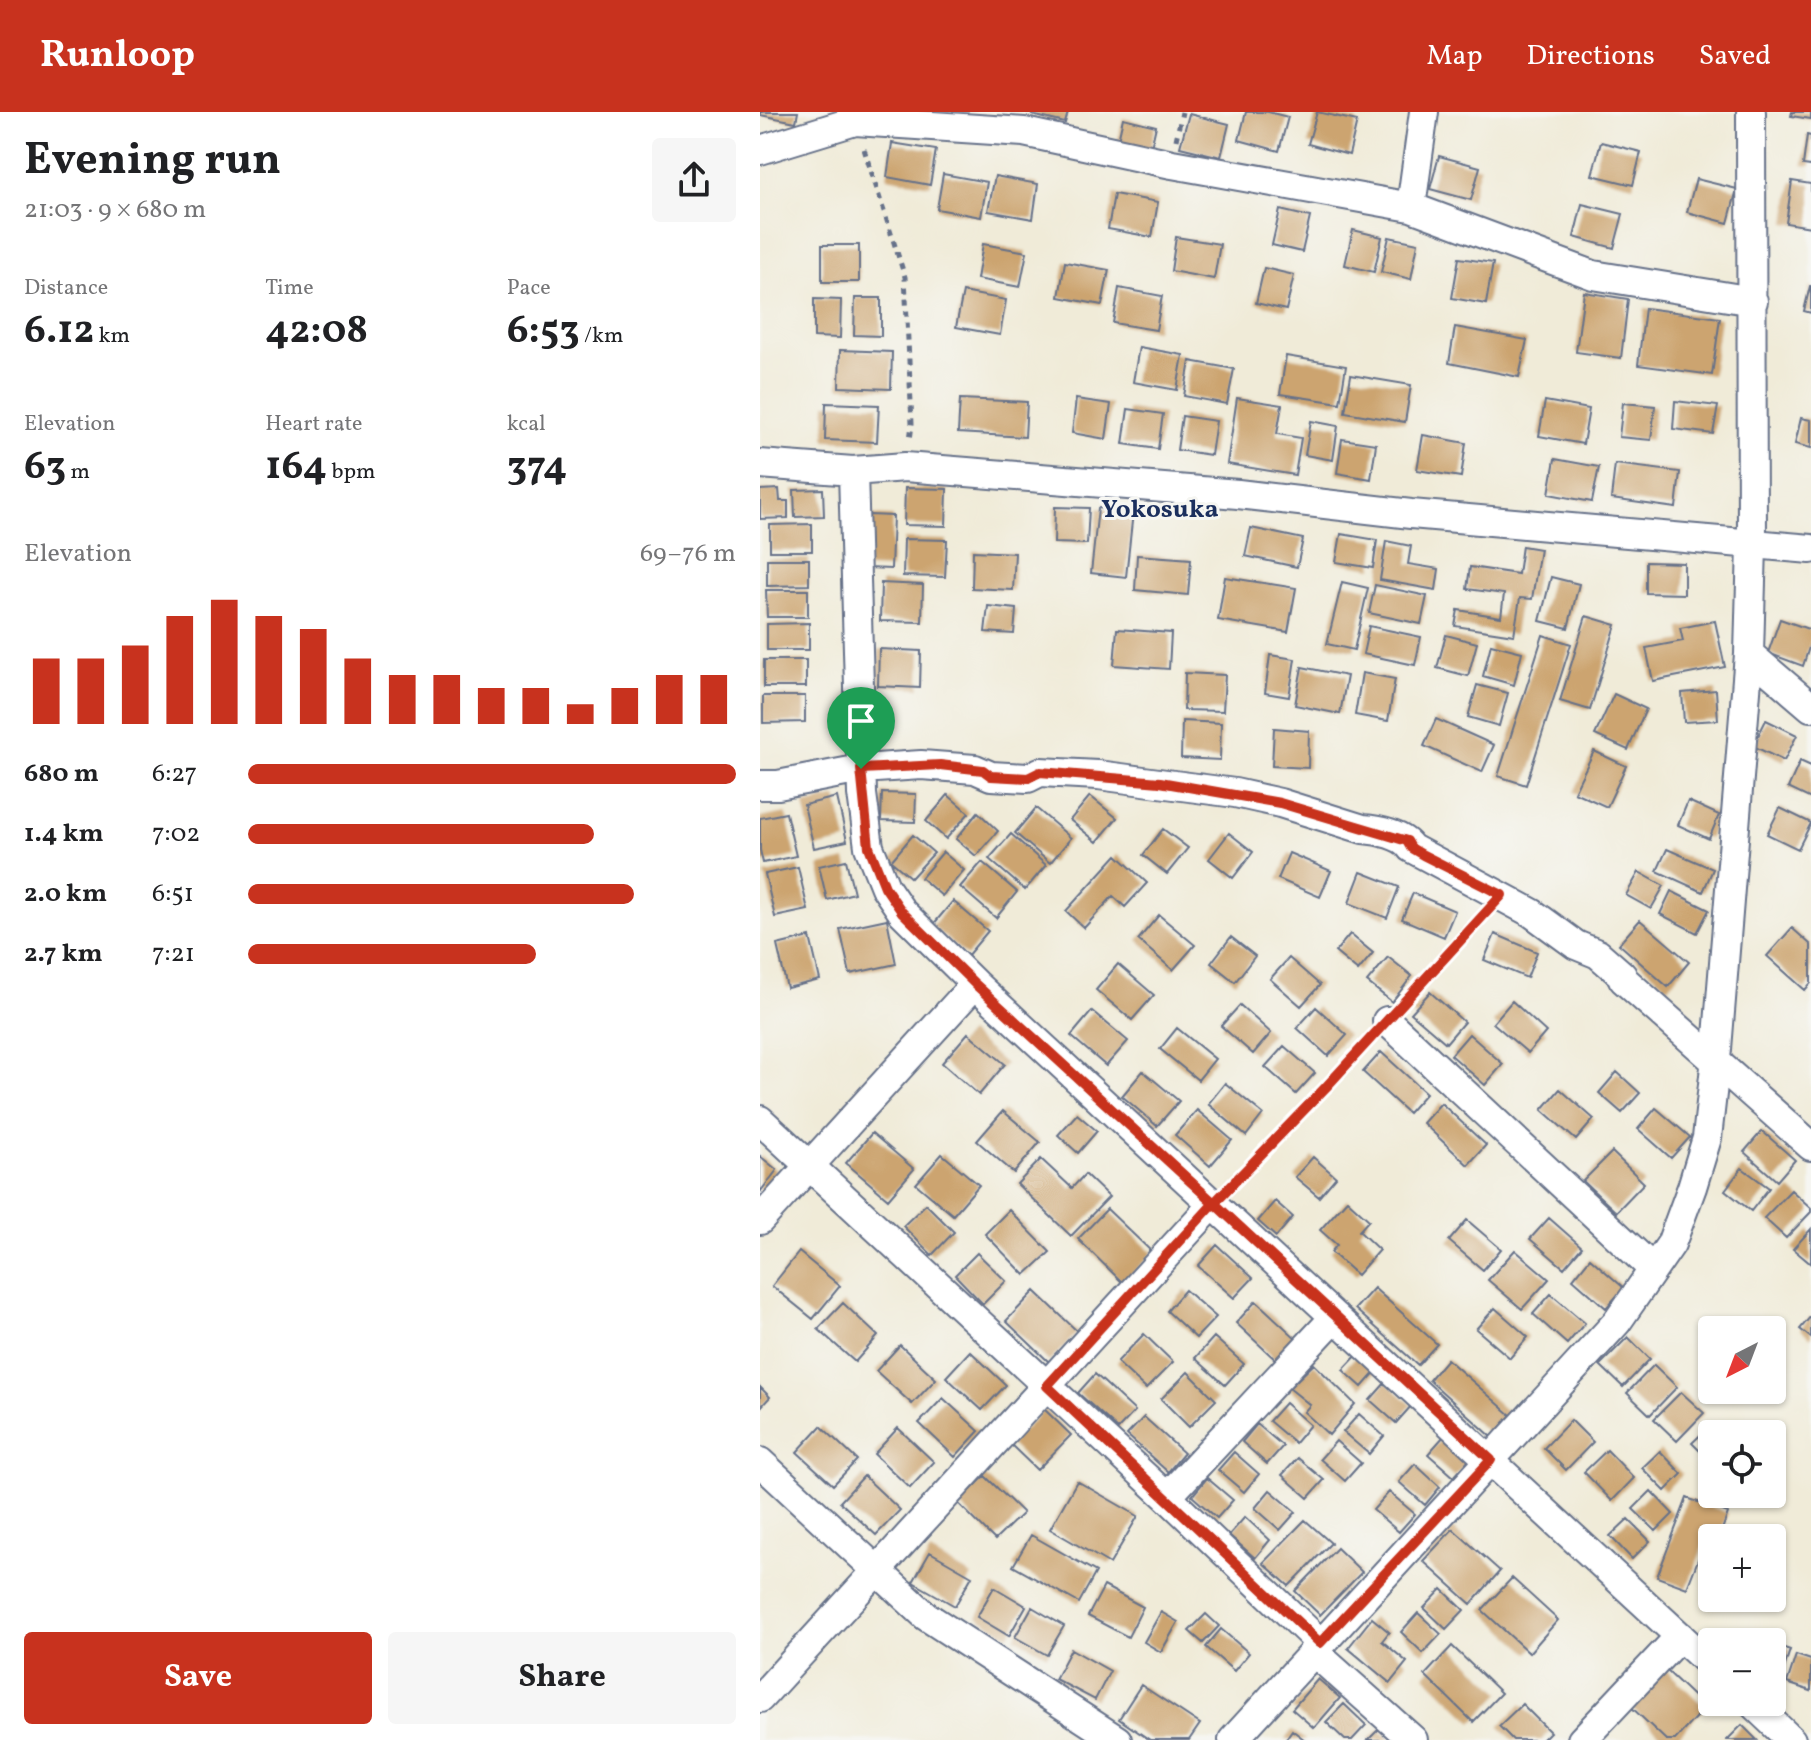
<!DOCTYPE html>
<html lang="en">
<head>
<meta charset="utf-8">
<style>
  :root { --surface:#fff; --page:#f6f6f6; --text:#202124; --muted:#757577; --accent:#c8321e }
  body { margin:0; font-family:Vollkorn,serif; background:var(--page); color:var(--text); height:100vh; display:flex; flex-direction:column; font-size:30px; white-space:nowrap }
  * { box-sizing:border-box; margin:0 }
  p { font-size:26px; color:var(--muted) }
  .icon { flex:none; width:44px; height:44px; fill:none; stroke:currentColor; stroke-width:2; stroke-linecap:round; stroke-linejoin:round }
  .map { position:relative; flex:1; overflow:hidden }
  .panel { display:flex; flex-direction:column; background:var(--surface); width:760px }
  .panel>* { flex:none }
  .needle { width:52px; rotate:222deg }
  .controls { position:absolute; left:938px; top:1204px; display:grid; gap:16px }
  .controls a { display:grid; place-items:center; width:88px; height:88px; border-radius:8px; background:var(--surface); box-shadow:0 2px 6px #0004; font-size:40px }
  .pin { position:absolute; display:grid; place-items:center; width:68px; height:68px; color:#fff; margin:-82px -34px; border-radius:50% 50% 50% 0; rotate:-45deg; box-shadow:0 0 8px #0007 }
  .pin .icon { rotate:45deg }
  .round { display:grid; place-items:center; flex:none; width:84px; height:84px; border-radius:8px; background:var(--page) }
  .headline { display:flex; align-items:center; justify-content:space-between; height:136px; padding:0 24px }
  h1 { font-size:44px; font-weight:700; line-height:60px }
  .metrics { display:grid; grid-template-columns:repeat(3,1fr); gap:12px; height:136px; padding:8px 24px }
  .metrics div { display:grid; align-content:center }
  .metrics b { font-size:40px; font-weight:700 }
  .metrics small { font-size:22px; font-weight:400 }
  .metrics p { font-size:22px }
  .chart { height:224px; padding:16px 24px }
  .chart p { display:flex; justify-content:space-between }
  .chart svg { width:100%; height:144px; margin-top:8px; stroke:var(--accent); stroke-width:6 }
  .primary-button { display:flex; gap:16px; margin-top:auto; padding:16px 24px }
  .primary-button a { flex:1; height:92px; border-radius:8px; background:var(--accent); color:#fff; font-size:32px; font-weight:700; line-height:92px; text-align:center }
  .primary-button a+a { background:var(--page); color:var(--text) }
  ul { padding:0 24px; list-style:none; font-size:26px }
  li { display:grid; grid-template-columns:128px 96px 1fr; align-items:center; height:60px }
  li i { height:20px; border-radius:10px; background:var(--accent) }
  header { display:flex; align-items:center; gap:48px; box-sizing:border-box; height:112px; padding:0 40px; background:var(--accent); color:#fff }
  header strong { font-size:38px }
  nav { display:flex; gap:44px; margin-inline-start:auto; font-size:28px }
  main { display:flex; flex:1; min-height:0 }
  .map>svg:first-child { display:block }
</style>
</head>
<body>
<header>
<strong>Runloop</strong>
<nav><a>Map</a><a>Directions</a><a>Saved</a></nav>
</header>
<main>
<section class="panel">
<div class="headline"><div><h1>Evening run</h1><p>21:03 · 9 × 680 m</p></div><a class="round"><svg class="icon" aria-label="share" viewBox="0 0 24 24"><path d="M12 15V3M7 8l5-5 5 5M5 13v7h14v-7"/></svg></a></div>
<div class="metrics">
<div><p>Distance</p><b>6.12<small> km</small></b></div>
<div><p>Time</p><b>42:08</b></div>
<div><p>Pace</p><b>6:53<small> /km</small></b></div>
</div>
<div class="metrics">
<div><p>Elevation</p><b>63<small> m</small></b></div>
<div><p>Heart rate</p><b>164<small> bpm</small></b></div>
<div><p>kcal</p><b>374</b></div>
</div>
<div class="chart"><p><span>Elevation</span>69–76 m</p>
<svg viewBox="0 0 160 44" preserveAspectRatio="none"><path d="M5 44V24M15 44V24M25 44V20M35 44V11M45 44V6M55 44V11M65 44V15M75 44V24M85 44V29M95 44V29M105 44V33M115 44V33M125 44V38M135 44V33M145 44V29M155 44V29"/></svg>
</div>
<ul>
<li><b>680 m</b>6:27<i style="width:100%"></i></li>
<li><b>1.4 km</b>7:02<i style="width:71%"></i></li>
<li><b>2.0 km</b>6:51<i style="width:79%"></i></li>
<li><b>2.7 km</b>7:21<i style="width:59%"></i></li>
</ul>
<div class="primary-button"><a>Save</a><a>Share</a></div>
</section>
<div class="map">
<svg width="1051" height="1628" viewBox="0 0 1051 1628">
  <rect width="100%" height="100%" fill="#f6f6f2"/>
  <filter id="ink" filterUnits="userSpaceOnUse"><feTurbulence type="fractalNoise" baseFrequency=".0125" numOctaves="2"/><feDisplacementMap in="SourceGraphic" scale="16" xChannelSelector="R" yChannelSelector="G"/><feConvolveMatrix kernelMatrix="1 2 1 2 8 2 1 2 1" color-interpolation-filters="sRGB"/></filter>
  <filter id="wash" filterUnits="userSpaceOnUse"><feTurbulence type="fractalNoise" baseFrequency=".006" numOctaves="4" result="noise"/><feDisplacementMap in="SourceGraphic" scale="32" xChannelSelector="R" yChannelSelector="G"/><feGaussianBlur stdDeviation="1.8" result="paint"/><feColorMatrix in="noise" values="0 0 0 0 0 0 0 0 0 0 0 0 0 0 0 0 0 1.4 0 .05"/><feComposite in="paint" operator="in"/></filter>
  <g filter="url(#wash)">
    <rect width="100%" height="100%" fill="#f0ebd8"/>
    <g id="blocks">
      <path fill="#cca470" d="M0,0H38L36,10L0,3Z
        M273,0H308L305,11L272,3Z
        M486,0H508L528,5L519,39L479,28Z
        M557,0L597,9L589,43L548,32Z
        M1032,0H1051V7L1031,4Z
        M429,2L469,12L461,45L420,35Z
        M363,6L396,14L390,40L357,32Z
        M1047,23L1051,24V54L1043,53Z
        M841,30L881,40L873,73L832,63Z
        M132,31L176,38L170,73L127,65Z
        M679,44L720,55L711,88L670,77Z
        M183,62L227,70L221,105L177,97Z
        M235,64L278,72L273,107L228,99Z
        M936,67L977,77L968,111L927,100Z
        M1032,69L1051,72V115L1026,111Z
        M354,82L398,90L392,125L348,117Z
        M822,92L863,102L854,136L814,125Z
        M520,98L550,105L542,140L512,133Z
        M593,118L622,125L614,160L585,153Z
        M416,125L460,132L454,167L411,159Z
        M629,125L658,131L651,167L621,160Z
        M223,132L267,140L260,175L217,167Z
        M62,133H99V170H62Z
        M699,146L733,151L726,192L692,186Z
        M305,150L349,158L342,193L299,185Z
        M504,156L534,163L526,198L496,191Z
        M1050,174H1051V201L1044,199Z
        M359,176L402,184L396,218L353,211Z
        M203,180L246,188L240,223L196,215Z
        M824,180L868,187L861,246L816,240Z
        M95,186H121V224L94,223Z
        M54,187L81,188L80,226L54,225Z
        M885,196L960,206L952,263L878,253Z
        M695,215L767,228L759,265L689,251Z
        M379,235L423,243L417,278L373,270Z
        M80,238L132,240L131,277L79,275Z
        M526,244L586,254L580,291L520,282Z
        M430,249L474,257L467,292L424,284Z
        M591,263L651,273L645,310L585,300Z
        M477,286L522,293L517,322L541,326L535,363L467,352Z
        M200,287L267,290L265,325L198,321Z
        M316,287L351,292L346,327L312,321Z
        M785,289L829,297L823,332L779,324Z
        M915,289L958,294L953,322L913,317Z
        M66,291L119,293L117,330L65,328Z
        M863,291L895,294L891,328L859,325Z
        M368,297L403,302L398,337L363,332Z
        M422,304L456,309L451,343L417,338Z
        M1041,306L1051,308V336L1035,332Z
        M551,309L578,314L573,348L545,343Z
        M663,323L706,331L701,365L657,358Z
        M582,327L616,332L611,367L577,361Z
        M795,347L839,355L832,390L789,382Z
        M855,352L920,360L916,396L851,387Z
        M145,376L187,377L186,414L144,413Z
        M19,377L20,389H28V406L0,407V378Z
        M63,377L64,404L35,405L34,378Z
        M295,395L329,396L327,432L294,431Z
        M338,396L373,400L366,465L331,461Z
        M109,403L133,404L131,457L107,456Z
        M52,412V439H10V413Z
        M491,416L543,427L537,455L485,444Z
        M581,422L617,428L613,456L576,450Z
        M144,427L187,428L185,465L143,464Z
        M626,429L651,434L648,452L679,457L676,478L620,468Z
        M762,434L780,437L772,487L760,486L754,523L695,514L698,498L741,505L744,482L707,477L710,455L758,462Z
        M213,439L255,441L253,478L212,476Z
        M377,443L431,447L428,483L375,478Z
        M7,447H49V473L7,474Z
        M886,450L924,451V482L886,481Z
        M465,465L536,476L528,520L458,508Z
        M791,465L819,472L808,516L780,509Z
        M582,470L608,476L594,538L567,532Z
        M121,471L163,473L162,510L120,509Z
        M615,473L667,484L661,512L609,501Z
        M6,478H48V505H7Z
        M228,494L256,497L254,522L225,520Z
        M826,504L856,513L830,598L800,589Z
        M1020,507L1051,518V529L1043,554L1008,541Z
        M955,509L965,555L893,569L886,536L923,529L920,516Z
        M49,511V538H7V512Z
        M609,514L661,525L655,553L603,542Z
        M357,517L411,521L409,557L354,553Z
        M686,523L717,531L708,564L677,556Z
        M783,523L811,532L766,673L738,664Z
        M731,532L762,540L754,573L723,564Z
        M119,537L161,539L160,576L118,574Z
        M510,543L535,547L529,585L505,581Z
        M4,548H46V575H4Z
        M542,555L587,564L580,602L535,593Z
        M425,561L465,563L463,599L424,598Z
        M602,561L635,567L628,609L595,603Z
        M717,573L748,581L739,614L708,605Z
        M956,578L958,608L924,610L922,581Z
        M854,582L886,597L868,638L835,623Z
        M3,584H45V610L3,611Z
        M676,607L734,633L722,660L664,634Z
        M1006,608L1037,623L1024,649L993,634Z
        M422,609L461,611L460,648L421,646Z
        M514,616L549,619L548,656L512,654Z
        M834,639L866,654L847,695L814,680Z
        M1040,649L1051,654V687L1028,676Z
        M122,681L156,682L155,710L121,709Z
        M188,683L209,701L186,727L166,709Z
        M330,684L357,706L337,730L310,708Z
        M77,685L87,729L54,736L44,693Z
        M928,689L959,703L949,727L918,713Z
        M276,696L311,726L290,751L255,721Z
        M1020,696L1051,711L1038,737L1007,722Z
        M218,700L238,719L216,744L196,727Z
        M26,701L36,744L3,751L0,738V706Z
        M403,717L428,736L407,762L383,743Z
        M469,721L493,740L473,766L449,747Z
        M251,722L286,753L265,778L229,747Z
        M153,723L174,741L151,766L131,749Z
        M907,737L953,757L943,780L897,759Z
        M183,740L204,758L182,784L161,766Z
        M529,741L571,759L560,785L518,767Z
        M357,743L387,771L365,795L353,784L324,816L306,799Z
        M86,748L94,781L67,788L59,754Z
        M222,750L257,780L236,806L200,775Z
        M38,755L48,798L15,805L5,762Z
        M601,760L639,775L627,806L589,791Z
        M879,760L904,774L891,797L866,783Z
        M911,779L949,798L937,821L900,802Z
        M653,781L695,799L684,825L642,807Z
        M193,789L228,819L207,844L172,814Z
        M399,803L435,833L413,858L378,828Z
        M127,807L136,852L90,862L80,817Z
        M880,808L929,850L908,875L859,832Z
        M1032,816L1051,833V871L1045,878L1007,844Z
        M590,822L613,841L598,859L575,840Z
        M735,822L777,840L767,866L724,848Z
        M50,825L60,868L27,876L17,833Z
        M471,825L495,844L475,870L451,851Z
        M628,845L652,864L632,890L607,870Z
        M529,846L560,873L541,894L510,867Z
        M358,852L394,883L372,908L336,878Z
        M670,880L704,910L686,931L651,901Z
        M752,889L786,920L768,941L733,911Z
        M480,893L511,921L493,942L461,914Z
        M556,895L587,923L568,944L537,916Z
        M332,899L368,929L346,954L311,924Z
        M417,916L455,947L438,968L400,937Z
        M208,921L245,952L219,983L182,951Z
        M709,922L743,952L725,973L691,943Z
        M524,934L555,961L536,982L505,955Z
        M621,940L666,981L648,1001L603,960Z
        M383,959L419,989L397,1014L362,984Z
        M857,960L880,981L862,1001L839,981Z
        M465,971L503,1002L486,1024L448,992Z
        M800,977L834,1007L816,1028L782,998Z
        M681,991L726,1033L708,1053L663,1011Z
        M896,996L930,1025L911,1046L878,1017Z
        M437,998L472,1028L450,1054L415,1023Z
        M243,999L280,1030L254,1061L217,1029Z
        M317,1002L337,1019L318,1041L298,1023Z
        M1002,1019L1035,1048L1017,1069L984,1040Z
        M112,1021L154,1057L128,1087L86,1051Z
        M852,1040L884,1071L856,1100L823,1069Z
        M182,1042L219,1073L193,1103L156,1072Z
        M0,1044L17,1058L0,1080Z
        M553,1045L576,1065L559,1085L535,1065Z
        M281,1047L312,1076L325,1062L349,1085L311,1124L257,1072Z
        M982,1056L1009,1076L991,1099L965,1078Z
        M1031,1078L1051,1096V1100L1026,1126L1004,1106Z
        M587,1088L609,1108L599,1119L619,1138L597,1163L571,1140L577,1133L560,1118Z
        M515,1089L533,1105L516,1125L498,1109Z
        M166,1092L194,1120L172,1143L143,1114Z
        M347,1097L393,1141L363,1171L318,1127Z
        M249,1098L290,1140L265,1163L225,1122Z
        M789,1106L822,1135L804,1156L770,1127Z
        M707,1108L741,1137L723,1158L689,1129Z
        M1051,1117V1152L1033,1137Z
        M457,1133L493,1166L474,1186L438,1154Z
        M755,1138L789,1167L762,1197L728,1168Z
        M39,1140L80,1174L53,1207L12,1174Z
        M217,1141L246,1169L223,1192L195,1163Z
        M830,1146L864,1176L846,1196L813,1167Z
        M614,1176L677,1232L658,1253L595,1197Z
        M425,1178L456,1205L436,1226L407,1199Z
        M275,1179L318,1220L289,1250L246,1209Z
        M791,1182L825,1211L807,1232L773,1202Z
        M496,1189L538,1228L518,1250L476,1211Z
        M83,1191L118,1224L95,1250L58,1217Z
        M735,1196L768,1225L750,1246L716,1217Z
        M1051,1204V1226L1040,1217Z
        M384,1222L413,1250L386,1277L357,1250Z
        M454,1225L484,1252L465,1273L435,1246Z
        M868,1225L890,1247L863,1275L840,1253Z
        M140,1233L176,1267L152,1292L116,1259Z
        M210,1239L246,1273L222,1298L186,1265Z
        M600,1240L618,1257L602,1275L583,1258Z
        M687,1247L751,1303L732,1325L669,1268Z
        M554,1252L595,1292L569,1323L544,1300L550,1293L529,1276Z
        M894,1253L917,1275L890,1303L867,1281Z
        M428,1260L456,1288L429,1315L401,1287Z
        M335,1262L375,1299L358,1317L318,1281Z
        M626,1270L652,1293L636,1311L610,1288Z
        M0,1275L10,1285L0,1296Z
        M921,1280L944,1301L917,1329L894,1307Z
        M183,1286L219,1319L195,1345L159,1311Z
        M525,1291L550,1313L535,1331L509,1309Z
        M284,1297L311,1323L277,1358L250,1332Z
        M599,1302L624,1324L609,1342L583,1320Z
        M384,1305L424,1341L408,1360L367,1323Z
        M811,1308L833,1330L806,1358L784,1336Z
        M497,1312L523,1334L507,1352L482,1330Z
        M61,1314L97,1348L73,1373L37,1340Z
        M950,1314L958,1322H952V1351L932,1331Z
        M138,1316L174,1350L150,1376L114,1342Z
        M684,1324L710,1347L694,1365L668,1342Z
        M576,1329L601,1351L585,1369L560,1347Z
        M847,1338L874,1366L852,1389L824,1360Z
        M900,1339L922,1362L905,1379L882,1356Z
        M474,1340L499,1362L484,1380L458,1358Z
        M538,1346L564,1368L548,1386L522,1363Z
        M655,1352L680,1375L665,1393L639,1370Z
        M104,1364L140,1398L116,1423L80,1390Z
        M225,1364L263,1401L235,1428L198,1391Z
        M447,1366L473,1388L457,1406L432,1384Z
        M317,1369L378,1404L350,1452L290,1417Z
        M510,1378L536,1400L520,1418L495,1396Z
        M891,1379L913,1402L896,1419L873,1397Z
        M629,1380L655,1402L639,1420L613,1398Z
        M927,1386L968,1401L959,1426L948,1422L927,1476L897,1465Z
        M485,1405L510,1428L495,1446L469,1423Z
        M868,1407L890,1429L872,1447L850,1424Z
        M545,1408L571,1431L529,1474L503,1451Z
        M693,1417L740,1459L711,1492L663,1449Z
        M271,1423L336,1460L319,1491L253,1454Z
        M577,1436L602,1460L560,1503L535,1479Z
        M170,1440L212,1464L195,1494L153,1470Z
        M752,1466L798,1508L769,1541L722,1498Z
        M344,1474L383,1495L368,1525L328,1504Z
        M234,1475L266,1494L249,1524L217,1505Z
        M682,1477L704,1498L686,1517L664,1496Z
        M272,1495L304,1514L287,1543L255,1525Z
        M401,1500L418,1510L401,1540L384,1530Z
        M658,1501L681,1522L663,1541L641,1520Z
        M446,1502L459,1514L443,1531L429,1519Z
        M612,1506L629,1520L622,1529L647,1550L630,1571L588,1536Z
        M461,1517L489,1541L474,1559L446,1535Z
        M1012,1532L1030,1538L1021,1566L1012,1563Z
        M692,1534L741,1581L713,1610L665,1563Z
        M311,1537L350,1559L335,1588L295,1567Z
        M1036,1543L1051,1548V1579L1027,1571Z
        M904,1556L945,1595L915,1628H906L869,1593Z
        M558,1567L580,1586L554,1616L532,1597Z
        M381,1573L440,1612L429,1628H390L359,1607Z
        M584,1592L606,1613L592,1628H585L566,1610Z
        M762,1592L790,1620L782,1628H753L739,1614Z
        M982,1613L997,1628H967Z
        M619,1617L631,1628H608Z
        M532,1618L545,1628H525Z"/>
    </g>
  </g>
  <g filter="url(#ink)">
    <use href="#blocks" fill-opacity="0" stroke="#667189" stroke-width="2"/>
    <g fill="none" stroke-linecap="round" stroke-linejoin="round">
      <defs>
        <path id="street" d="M0,38L95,9L264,20L412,52L651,95L833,163L993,189
          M651,95L664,0
          M0,352L93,359L145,355L478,382L651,402L1051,437
          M93,359L102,682L109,735L125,775L142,800L215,872L952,1554
          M989,542L1051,595
          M0,673H18L101,657L161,653L215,657L231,664L268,666L280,660L338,663L475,681L520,691L603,717C618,718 643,723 651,736L772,801L816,833L838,842L862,863L863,867L1051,1034
          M627,909L893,1157
          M0,1008L407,1385L560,1531
          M0,1108L215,872
          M0,1350L166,1504L357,1628
          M407,1385L575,1205
          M553,1539L653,1628
          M0,1586L454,1091
          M991,1590L1031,1628
          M473,1628L857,1210L911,1132L932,1075L947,1026L957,937L989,542L992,433L991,0
          M822,1628L920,1524"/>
      </defs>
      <use href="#street" stroke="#667189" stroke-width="32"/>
      <path stroke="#667189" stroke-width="5" stroke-dasharray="6 6" stroke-linecap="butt" d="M416,28L422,0
        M104,37L145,165L152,312L150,328
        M644,890L724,803
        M471,1073L610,927"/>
      <use href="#street" stroke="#fff" stroke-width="28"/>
    </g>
  </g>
  <g fill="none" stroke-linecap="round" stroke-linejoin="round" filter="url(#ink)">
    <defs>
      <path id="route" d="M101,657L109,735L125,775L142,800L215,872L454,1091L287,1274L560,1531L731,1348L454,1091L566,975L742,783L663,743L651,736L647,729L520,691L400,670L280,660L268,666L231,664L223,658L180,653L101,657"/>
    </defs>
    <use href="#route" stroke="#fff" stroke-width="16"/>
    <use href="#route" stroke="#c8321e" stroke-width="10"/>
  </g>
  <g text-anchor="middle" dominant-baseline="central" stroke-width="6" stroke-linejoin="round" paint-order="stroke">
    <g font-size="26" font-weight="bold" fill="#1b2f5e" stroke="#f6f6f2">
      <text x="400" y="398">Yokosuka</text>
    </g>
  </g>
</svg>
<div class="controls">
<a><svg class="needle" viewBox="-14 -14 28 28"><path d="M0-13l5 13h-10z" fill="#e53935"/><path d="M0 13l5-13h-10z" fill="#757577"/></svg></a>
<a><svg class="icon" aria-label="locate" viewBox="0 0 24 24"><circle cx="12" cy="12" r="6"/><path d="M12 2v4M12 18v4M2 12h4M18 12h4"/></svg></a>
<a>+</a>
<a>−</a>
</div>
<div class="pin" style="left:101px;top:657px;background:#1e9e55"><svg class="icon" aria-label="arrive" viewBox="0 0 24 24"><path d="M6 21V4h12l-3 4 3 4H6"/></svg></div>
</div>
</main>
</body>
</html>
